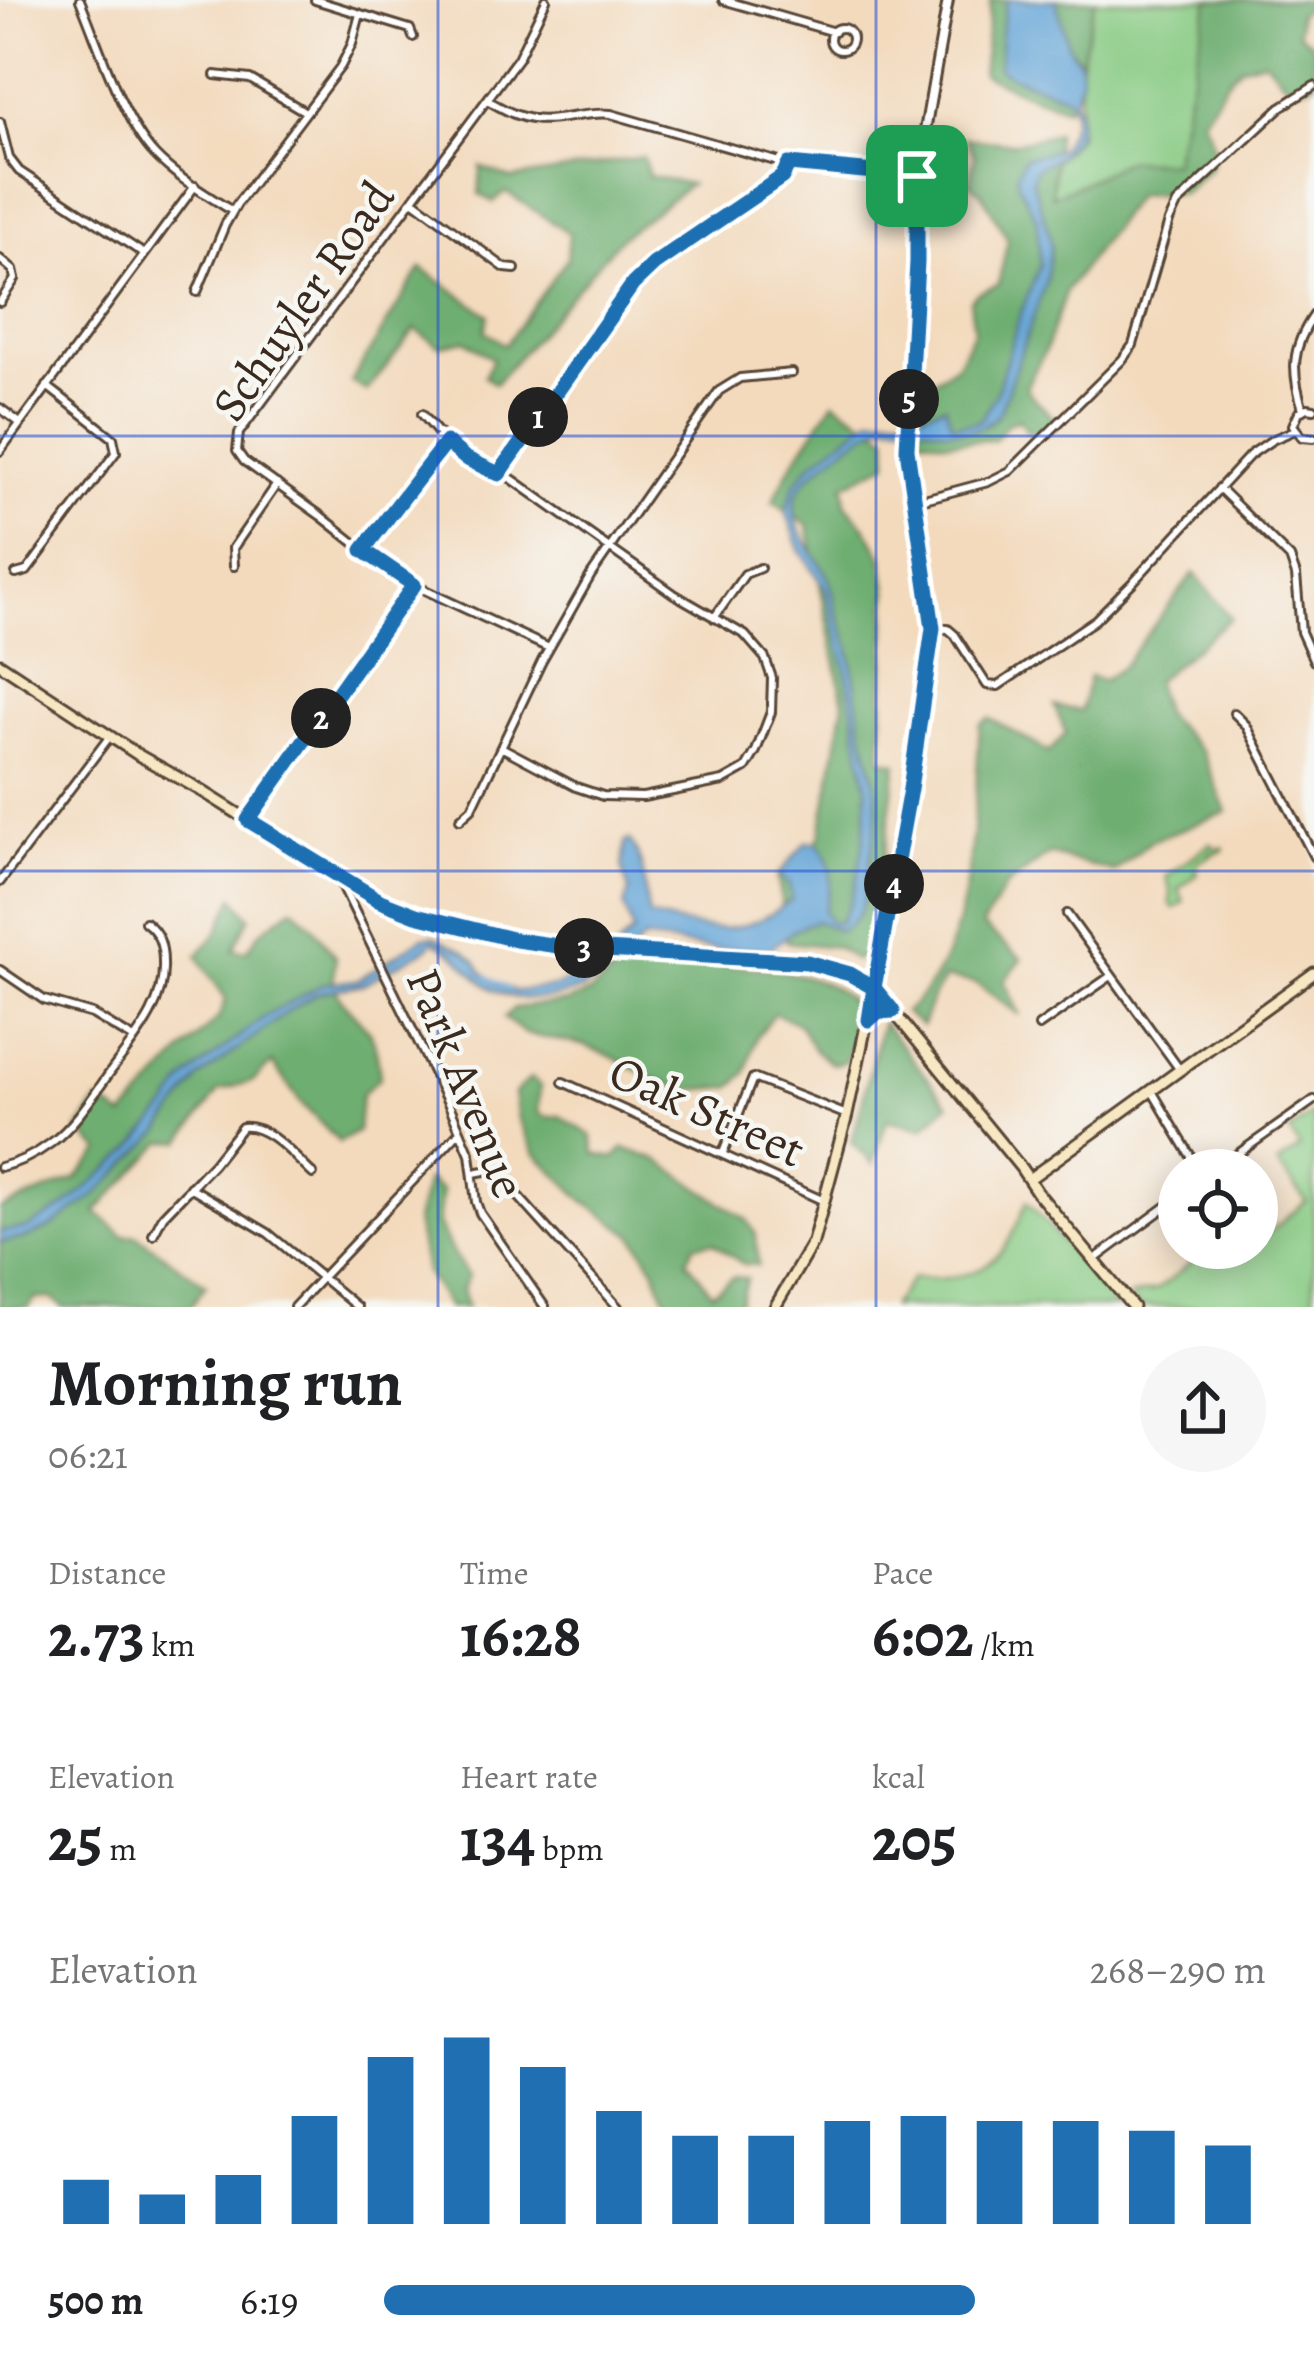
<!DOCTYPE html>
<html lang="en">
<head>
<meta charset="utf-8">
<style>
  :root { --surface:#fff; --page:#f6f6f6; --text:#202124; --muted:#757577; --accent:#1f6fb2 }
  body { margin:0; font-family:Alegreya,serif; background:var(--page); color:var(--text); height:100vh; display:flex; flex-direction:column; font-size:45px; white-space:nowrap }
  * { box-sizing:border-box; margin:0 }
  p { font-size:39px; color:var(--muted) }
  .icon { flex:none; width:66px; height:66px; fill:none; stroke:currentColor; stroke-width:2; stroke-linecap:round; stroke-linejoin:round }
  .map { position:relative; height:1307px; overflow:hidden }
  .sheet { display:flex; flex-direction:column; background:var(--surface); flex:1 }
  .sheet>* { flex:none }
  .fabs { position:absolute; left:1158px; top:1149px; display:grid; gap:24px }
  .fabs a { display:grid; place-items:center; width:120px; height:120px; border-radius:50%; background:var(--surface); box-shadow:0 6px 30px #0003; font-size:60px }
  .pin { position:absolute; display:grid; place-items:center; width:102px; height:102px; color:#fff; margin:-51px; border-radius:24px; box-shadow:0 6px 18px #0006 }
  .km { position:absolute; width:60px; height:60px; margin:-30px; border-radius:50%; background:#222; color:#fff; font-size:33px; line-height:60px; text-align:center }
  .round { display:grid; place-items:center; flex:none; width:126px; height:126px; border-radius:63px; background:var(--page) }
  .head { display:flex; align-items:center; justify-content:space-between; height:204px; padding:0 48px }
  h1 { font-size:66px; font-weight:700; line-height:90px }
  .stats { display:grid; grid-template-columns:repeat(3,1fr); gap:18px; height:204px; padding:12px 48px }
  .stats div { display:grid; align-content:center }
  .stats b { font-size:60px; font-weight:700 }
  .stats small { font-size:33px; font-weight:400 }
  .stats p { font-size:33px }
  .chart { height:336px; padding:24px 48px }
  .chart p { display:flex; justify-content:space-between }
  .chart svg { width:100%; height:216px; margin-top:12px; stroke:var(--accent); stroke-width:6 }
  ul { padding:0 48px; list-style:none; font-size:39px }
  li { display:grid; grid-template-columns:192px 144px 1fr; align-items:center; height:90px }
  li i { height:30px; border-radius:15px; background:var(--accent) }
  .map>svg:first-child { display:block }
</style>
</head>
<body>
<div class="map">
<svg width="1314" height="1307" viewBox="0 0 1314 1307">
  <rect width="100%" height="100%" fill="#f6f6f2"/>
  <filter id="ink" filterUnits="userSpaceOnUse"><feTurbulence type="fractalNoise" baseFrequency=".00833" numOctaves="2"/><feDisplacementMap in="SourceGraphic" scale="24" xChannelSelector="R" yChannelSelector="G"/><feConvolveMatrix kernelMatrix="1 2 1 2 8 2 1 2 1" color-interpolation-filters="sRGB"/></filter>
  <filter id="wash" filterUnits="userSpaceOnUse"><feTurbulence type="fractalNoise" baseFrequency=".004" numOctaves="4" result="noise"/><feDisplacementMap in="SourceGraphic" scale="48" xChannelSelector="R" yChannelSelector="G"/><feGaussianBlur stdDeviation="2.7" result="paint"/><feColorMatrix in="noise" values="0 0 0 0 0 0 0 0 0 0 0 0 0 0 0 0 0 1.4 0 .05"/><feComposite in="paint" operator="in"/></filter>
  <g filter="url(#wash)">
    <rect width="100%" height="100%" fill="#f3dabd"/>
    <path fill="#88ca83" stroke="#627a50" stroke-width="3" d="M1095,0H1209L1173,162L1127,160L1079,185L1050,197L1043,173L1078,137L1081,60Z
      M1211,843L1216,849L1223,847L1224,850L1212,855L1210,852L1209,857L1199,861L1196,868L1198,874L1179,889L1184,902L1174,909L1170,903L1171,892L1166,877C1183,863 1195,855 1211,843Z
      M1314,1113V1307H1139L1130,1296L1157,1290L1209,1248H1241L1245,1254L1251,1248H1257V1243L1306,1201L1277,1164L1300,1148L1289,1131Z
      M1027,1201L1117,1307H891L912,1278C948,1281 984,1277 1006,1245C1015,1232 1021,1215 1027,1201Z"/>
    <path fill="#6eae71" stroke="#546c48" stroke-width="3" d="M991,0H1007L1001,34L999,69L1008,75L1074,99L1066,108L1028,95L982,74Z
      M1056,0H1095L1081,60L1069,48Z
      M1209,0H1314L1298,15V33L1314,45V83C1286,96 1283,76 1264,60L1241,66L1231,76L1202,119L1210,135L1214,153L1209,169L1183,193L1136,195L1066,291L1046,349L1026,387C1032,401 1044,405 1053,418L1047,433L1028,432L1019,419L1008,423L995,440L944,442L920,436L924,396L934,380L957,364L974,330L970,300L978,293L998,285L1008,240L981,192L969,183L975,156L966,138L1015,143L1056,133L1052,196L1079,185L1127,160L1173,162Z
      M643,157L649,176L690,184L620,238L495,384L484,376L493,359L465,340L439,346L415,329L367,391L351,382L421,268L489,315L485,331L505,345L567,259L569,233L506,192L493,202L479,194L481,167L511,179Z
      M834,401L888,436L889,462L844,485L846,505L865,526L882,555L888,590L881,759L897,763L871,954L854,960L837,947L787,942L778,878L779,874L820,838L844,703L808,525L773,501L791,466Z
      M1194,573L1231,618L1155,681L1163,713L1202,752L1227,812L1151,841L1114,872L1049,854L1006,886L982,926L1022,959L1004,981L1020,1015L976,983L945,978L932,998L922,1026L904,1012C977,960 973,808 980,725L989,718L1049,752L1066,733L1054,706L1081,711L1089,676L1102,681L1122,667Z
      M234,897L250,917L233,950L247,951L259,933L293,907L313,926L336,958C325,1002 355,1006 372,1037C378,1048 378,1065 380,1077L361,1095L358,1131L339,1142L301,1103L272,1063L253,1081L219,1091L182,1141L163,1142L96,1212L124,1236L136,1235L206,1285L190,1307H63L51,1298L34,1299L29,1307H0V1209L76,1179L101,1151L78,1130L99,1100L124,1117L184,1051L219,1017L226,999L197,956L216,935Z
      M669,962C716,965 820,964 851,1002C855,1007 857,1013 861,1018L846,1061L833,1064L814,1050L799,1024L774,1013L757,1036L746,1073L731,1087L686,1090L652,1078L613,1057L583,1045L526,1034L504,1018L514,1008L567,1002L590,993L622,966Z
      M882,1022L949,1104L923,1128L887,1120L873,1164L852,1142Z
      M531,1078L540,1086L538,1111L545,1117L560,1116L592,1136L595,1154L614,1158L624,1148L660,1161L747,1220L756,1235L758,1265L743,1264L712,1242L694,1245L687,1260L712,1293L733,1277L747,1278L738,1307H669L654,1268L634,1236L583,1200L535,1153L518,1119L514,1093Z
      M427,1180L442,1191L438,1223L453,1254L468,1276L462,1289L467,1307H448L425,1272L416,1221Z"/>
    <path fill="#64a4d7" stroke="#50677a" stroke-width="3" d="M1007,0H1056L1069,48L1080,62L1081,79L1074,99L1078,112V126L1075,137L1060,155L1036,169L1032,180L1049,232L1051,246L1046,281L1000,412C969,451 928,418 888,423C870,426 809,472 800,488C781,520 817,552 829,580C834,591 834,604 838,615C842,627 847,638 850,650C856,680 857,712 865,741C872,766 878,787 877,814C877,832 871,850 869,868C865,894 866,918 840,931L816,921L795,929L770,949H711L645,939C630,951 617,966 602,977C572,1000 514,1009 484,983C464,967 458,952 433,941L428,948L363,984L318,993L290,1010L199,1078L159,1133L96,1195L50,1228L28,1237L0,1243V1232L28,1228L67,1205L133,1148L164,1111L188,1077L264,1017L323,984L357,980L424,937L434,936L464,951L476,961L482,972L498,984L515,991L556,987L582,973L595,970L633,932L624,907L629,892L622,867L625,842L629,840C647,862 643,890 649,916C708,931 741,940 792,899L789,885L779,874L806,842L818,843C836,864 832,886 824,911L831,922L839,923C860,894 867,825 867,788L846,670L825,588L800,550L786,511L795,484L812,463L872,417L919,414L945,405L952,425L976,422L982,418L997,391L1020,315L1040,265L1037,219L1018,184L1017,173L1024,158L1060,149C1069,131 1079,116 1068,97L1008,75L999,69L1001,34Z"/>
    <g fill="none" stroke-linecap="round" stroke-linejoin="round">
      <path stroke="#64a4d7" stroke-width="3" d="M487,976L509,989"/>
    </g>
  </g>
  <g filter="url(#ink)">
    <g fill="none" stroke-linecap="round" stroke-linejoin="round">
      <defs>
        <path id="minor" d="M80,0C99,45 122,120 155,155C177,178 206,194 232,211
          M315,0L410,29L413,37
          M546,0L518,58L239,433L237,451L244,461L321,516L380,563L414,585L549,648
          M723,0L834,32
          M830 39a11 11 0 1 1 22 0a11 11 0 1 1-22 0Z
          M215,75L250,79L304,111
          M487,100C502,108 516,117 532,119C559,123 584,111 611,114L779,162L917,176
          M0,122L9,158L19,171L144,254
          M413,200L505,268L515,269
          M0,259L13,270L15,279L0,302
          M197,292L225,225L237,204L341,66L352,44L360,14
          M0,408L20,423
          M1303,409C1291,372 1291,348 1314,315
          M1314,409L1308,408L1299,412L1293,425L1302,437L1314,438
          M422,414L446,442L465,458L512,479L674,594L745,635L765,658L772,678L771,712L756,751L746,768L723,781L643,797L603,796L576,787L501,747
          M0,451L195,186
          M499,474L633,283L654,264L782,177L789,164
          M1219,488L1290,558L1296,575L1301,632L1314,661
          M913,502L988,482L1010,471L1122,360L1133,345L1169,221L1177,204L1281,107L1314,86
          M363,550L445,443
          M234,566L233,548L277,484
          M16,574L27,571L116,452L113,438L47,386
          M714,618L745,574L760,568
          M933,628L948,629L955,635L987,685L998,686L1095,620L1133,582L1250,455L1272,440L1295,430
          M1234,713L1246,725L1314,857
          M460,819L472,808L542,661L591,575L719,391L740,378L792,373
          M248,820L414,585
          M340,881L450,1107L470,1154L476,1202L480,1213L545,1307
          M0,882L110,736
          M1067,914L1180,1070
          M0,970L44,1000L92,1014L134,1039
          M1039,1026L1111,976
          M563,1082L824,1201
          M1152,1091L1199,1170
          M723,1153L753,1078L847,1115
          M0,1167C19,1163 35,1155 51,1143C76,1124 93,1096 111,1071C135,1038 165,1006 163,963C163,945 159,932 145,922
          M1215,1170L1314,1100
          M474,1173L489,1170L500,1176L618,1307
          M190,1187L268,1233L357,1307
          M153,1235L163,1216L213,1164L242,1127C269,1124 294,1157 313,1174
          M1095,1259L1179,1197
          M294,1307L460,1131"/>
        <path id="tertiary" d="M874,988L911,789L933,628L907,449L917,263V176L948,0"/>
        <path id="secondary" d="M0,664L140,756L202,791L339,877L397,909L516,940L572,948L807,962L850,974L874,988L1021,1168L1037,1192L1133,1307
          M1029,1179L1314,973
          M775,1307L813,1242L847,1115L874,988"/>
      </defs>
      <use href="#minor" stroke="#574436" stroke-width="12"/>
      <use href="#tertiary" stroke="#574436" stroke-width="14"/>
      <use href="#secondary" stroke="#574436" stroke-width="15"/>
      <use href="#minor" stroke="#fff" stroke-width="6"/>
      <use href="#tertiary" stroke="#fff" stroke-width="8"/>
      <use href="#secondary" stroke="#f7e8c3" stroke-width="9"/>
    </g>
  </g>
  <g fill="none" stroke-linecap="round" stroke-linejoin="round" filter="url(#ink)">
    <defs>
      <path id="route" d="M917,176L789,164L782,177L654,264L633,284L499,474L465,458L446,442L363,550L414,585L248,820L380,901L416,915L516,940L572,948L807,962L850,974L874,988L869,1020L878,1012L893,1011L874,988L910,789L933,628L907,449L917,262V176"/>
    </defs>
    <use href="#route" stroke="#fff" stroke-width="24"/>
    <use href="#route" stroke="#1f6fb2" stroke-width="15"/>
  </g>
  <path fill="none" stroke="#1d4ed8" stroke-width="3" stroke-opacity="0.55" d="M438,0V1307M876,0V1307M0,436H1314M0,871H1314"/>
  <g text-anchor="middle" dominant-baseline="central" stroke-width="9" stroke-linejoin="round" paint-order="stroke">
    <g font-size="48" fill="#3b2a1e" stroke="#f6f6f2">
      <text transform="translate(303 301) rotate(-55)">Schuyler Road</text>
      <text transform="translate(466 1083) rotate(68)">Park Avenue</text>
      <text transform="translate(707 1111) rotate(24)">Oak Street</text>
    </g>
  </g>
</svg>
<div class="fabs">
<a><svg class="icon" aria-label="locate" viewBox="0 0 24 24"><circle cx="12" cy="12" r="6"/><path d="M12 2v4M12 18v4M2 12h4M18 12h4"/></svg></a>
</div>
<div class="pin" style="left:917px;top:176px;background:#1e9e55"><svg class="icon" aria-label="arrive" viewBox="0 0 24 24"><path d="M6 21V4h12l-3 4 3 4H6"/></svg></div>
<b class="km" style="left:538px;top:417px">1</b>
<b class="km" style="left:321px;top:718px">2</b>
<b class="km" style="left:584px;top:948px">3</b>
<b class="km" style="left:894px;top:884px">4</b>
<b class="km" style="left:909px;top:399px">5</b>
</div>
<section class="sheet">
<div class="head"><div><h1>Morning run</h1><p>06:21</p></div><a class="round"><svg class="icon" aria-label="share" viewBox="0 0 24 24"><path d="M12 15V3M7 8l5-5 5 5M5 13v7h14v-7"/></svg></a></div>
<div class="stats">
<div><p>Distance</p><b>2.73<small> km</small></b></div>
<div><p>Time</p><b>16:28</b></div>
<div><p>Pace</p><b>6:02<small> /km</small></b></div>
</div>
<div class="stats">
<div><p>Elevation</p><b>25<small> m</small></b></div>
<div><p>Heart rate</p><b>134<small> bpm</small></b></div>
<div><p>kcal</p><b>205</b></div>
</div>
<div class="chart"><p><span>Elevation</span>268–290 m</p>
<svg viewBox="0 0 160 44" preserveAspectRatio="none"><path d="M5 44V35M15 44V38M25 44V34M35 44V22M45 44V10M55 44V6M65 44V12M75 44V21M85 44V26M95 44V26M105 44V23M115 44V22M125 44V23M135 44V23M145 44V25M155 44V28"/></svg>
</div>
<ul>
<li><b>500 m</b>6:19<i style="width:67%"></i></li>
</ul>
</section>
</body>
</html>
